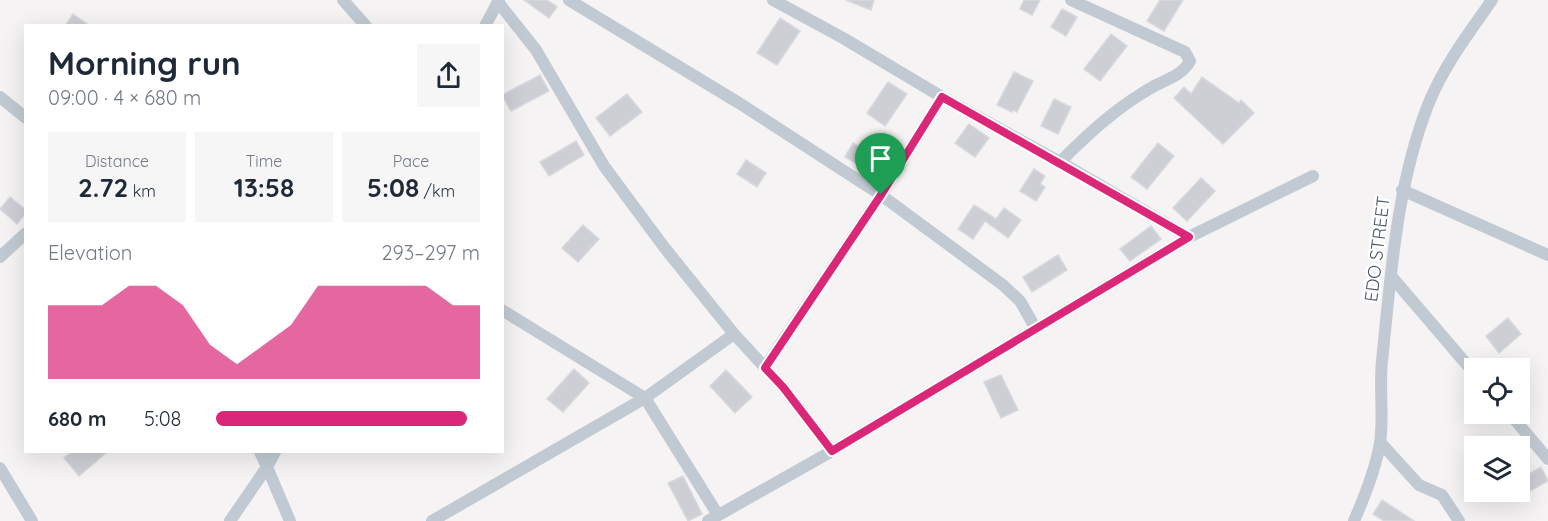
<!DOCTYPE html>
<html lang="en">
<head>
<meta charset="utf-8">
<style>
  :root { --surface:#fff; --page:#f6f6f7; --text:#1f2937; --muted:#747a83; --accent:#db2777 }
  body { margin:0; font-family:Quicksand,sans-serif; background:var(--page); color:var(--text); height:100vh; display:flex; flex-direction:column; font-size:22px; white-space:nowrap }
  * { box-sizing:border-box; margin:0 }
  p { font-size:20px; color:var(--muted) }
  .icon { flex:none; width:33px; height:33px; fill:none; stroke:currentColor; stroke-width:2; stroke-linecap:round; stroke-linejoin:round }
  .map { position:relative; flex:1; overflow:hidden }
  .sheet { position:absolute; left:24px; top:24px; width:480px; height:429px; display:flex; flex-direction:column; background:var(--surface); border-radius:0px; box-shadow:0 6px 24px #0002 }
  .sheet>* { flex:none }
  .tools { position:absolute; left:1464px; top:358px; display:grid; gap:12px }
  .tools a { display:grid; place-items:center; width:66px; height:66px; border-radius:0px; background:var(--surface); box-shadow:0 6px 24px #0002; font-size:30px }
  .pin { position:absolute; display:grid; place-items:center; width:51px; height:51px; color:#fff; margin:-62px -26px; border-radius:50% 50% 50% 0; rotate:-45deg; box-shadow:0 0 6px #0007 }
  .pin .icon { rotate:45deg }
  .round { display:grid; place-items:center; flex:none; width:63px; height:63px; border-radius:0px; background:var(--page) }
  .headline { display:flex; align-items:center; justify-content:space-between; height:102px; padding:0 24px }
  h1 { font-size:33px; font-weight:700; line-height:45px }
  .figures { display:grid; grid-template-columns:repeat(3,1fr); gap:9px; height:102px; padding:6px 24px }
  .figures div { display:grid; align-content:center; border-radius:0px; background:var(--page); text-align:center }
  .figures b { font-size:26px; font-weight:700 }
  .figures small { font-size:16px; font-weight:400 }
  .figures p { font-size:16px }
  .chart { height:168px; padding:12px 24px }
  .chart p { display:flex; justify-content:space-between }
  .chart svg { width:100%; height:108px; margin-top:6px; fill:var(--accent); opacity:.7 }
  ul { padding:0 24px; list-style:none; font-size:20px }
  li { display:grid; grid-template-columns:96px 72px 1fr; align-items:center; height:45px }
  li i { height:15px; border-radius:8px; background:var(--accent) }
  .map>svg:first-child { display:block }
</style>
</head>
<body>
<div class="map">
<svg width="1548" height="521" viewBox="0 0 1548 521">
  <rect width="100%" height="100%" fill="#f5f3f3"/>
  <path fill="#cdcfd5" stroke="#d7d9de" stroke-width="1.5" d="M524,0H547L557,7L549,18Z
    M846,0H874L871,10Z
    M1024,0H1040L1032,15L1020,9Z
    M1160,0H1183L1164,31L1147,21Z
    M1062,9L1077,17L1066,36L1051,27Z
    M73,14L90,26H65Z
    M780,18L800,31L777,65L757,53Z
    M1111,34L1127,46L1100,81L1084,69Z
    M1014,72L1033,81L1017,112L1013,110L1012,112L997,105Z
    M540,75L549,91L511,111L502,95Z
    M1202,77L1239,103L1241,100L1254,113L1223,144L1174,98L1184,87L1191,94Z
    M888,82L907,94L885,126L867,113Z
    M627,94L642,112L610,136L596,118Z
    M1054,99L1071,107L1058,134L1041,126Z
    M969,124L989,138L975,157L955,143Z
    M576,141L584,155L549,176L540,162Z
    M853,143L887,164L879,177L845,157Z
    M1158,143L1174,156L1147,189L1131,177Z
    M746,160L766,173L757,187L737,174Z
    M1034,169L1045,176L1040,184L1045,187L1036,201L1020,191Z
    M1201,178L1215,191L1187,221L1173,208Z
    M10,197L26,210V213L17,224L0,209Z
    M974,205L996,219L1004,208L1021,220L1008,238L985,221L973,239L958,229Z
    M583,225L599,239L578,262L562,248Z
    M1151,226L1161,239L1130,261L1120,249Z
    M1058,255L1067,270L1032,292L1023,277Z
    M1508,318L1521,334L1499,353L1486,336Z
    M574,369L589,383L563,412L547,399Z
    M726,370L752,397L735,413L710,386Z
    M1001,375L1018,410L1001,418L984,382Z
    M72,452H107L79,476L64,458Z
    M1541,467L1548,481L1523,495L1520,488V479Z
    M683,476L702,514L688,521L668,483Z
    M1382,500L1414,521H1384L1373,514Z"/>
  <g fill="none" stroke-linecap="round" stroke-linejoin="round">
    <path stroke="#c1cad2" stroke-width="12" d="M343,0L366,26
      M569,0L739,103L881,195L1003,285L1020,301L1036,329
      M773,0L843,38L942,97L1060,162L1189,237
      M498,2L536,50L604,166L664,247L734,334L783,387L832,451
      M485,26L499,0
      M0,97L26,118
      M1060,162C1090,132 1118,106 1156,85C1169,79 1183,74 1190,61L1185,52L1071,0
      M1402,190L1548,255
      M0,257L26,233
      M1391,276L1474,373
      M502,310L645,398L718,515
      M765,367L881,195L942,97
      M1510,414L1548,459
      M1380,442L1419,485L1442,495L1459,521
      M275,452L267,467L290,521
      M0,468L32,521
      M230,521L267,467L260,452
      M432,521L645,398L734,334
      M708,521L832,451L1189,237L1313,176
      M1354,521C1364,498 1376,467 1380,443C1384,416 1379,388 1382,361C1391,275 1396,187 1428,105C1443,67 1468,34 1492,0"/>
  </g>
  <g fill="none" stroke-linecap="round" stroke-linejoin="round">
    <defs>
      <path id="route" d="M942,97L1189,237L832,451L783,387L765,368L881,195Z"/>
    </defs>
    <use href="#route" stroke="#fff" stroke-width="12"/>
    <use href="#route" stroke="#db2777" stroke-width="8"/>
  </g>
  <g text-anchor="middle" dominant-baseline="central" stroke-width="5" stroke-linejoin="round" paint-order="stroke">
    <g font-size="18" fill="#4a5661" stroke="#fff">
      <text transform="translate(1377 249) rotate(-83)">EDO STREET</text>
    </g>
  </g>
</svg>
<div class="tools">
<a><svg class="icon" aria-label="locate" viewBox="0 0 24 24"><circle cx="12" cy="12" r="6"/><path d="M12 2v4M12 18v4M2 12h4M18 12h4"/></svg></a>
<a><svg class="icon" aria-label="layers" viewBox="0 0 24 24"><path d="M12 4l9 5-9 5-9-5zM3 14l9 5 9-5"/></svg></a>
</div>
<div class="pin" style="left:881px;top:195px;background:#1e9e55"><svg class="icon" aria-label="arrive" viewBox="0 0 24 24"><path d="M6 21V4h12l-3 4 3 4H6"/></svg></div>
<section class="sheet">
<div class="headline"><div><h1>Morning run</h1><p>09:00 · 4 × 680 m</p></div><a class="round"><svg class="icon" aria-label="share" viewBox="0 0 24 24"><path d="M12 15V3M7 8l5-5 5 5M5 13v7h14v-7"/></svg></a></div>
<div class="figures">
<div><p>Distance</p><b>2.72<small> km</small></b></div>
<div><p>Time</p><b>13:58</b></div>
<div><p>Pace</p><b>5:08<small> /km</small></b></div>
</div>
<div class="chart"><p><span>Elevation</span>293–297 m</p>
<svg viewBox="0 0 160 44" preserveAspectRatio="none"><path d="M0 44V14L10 14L20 14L30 6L40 6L50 14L60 30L70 38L80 30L90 22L100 6L110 6L120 6L130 6L140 6L150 14L160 14V44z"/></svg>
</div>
<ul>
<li><b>680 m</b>5:08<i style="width:95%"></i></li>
</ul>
</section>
</div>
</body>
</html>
